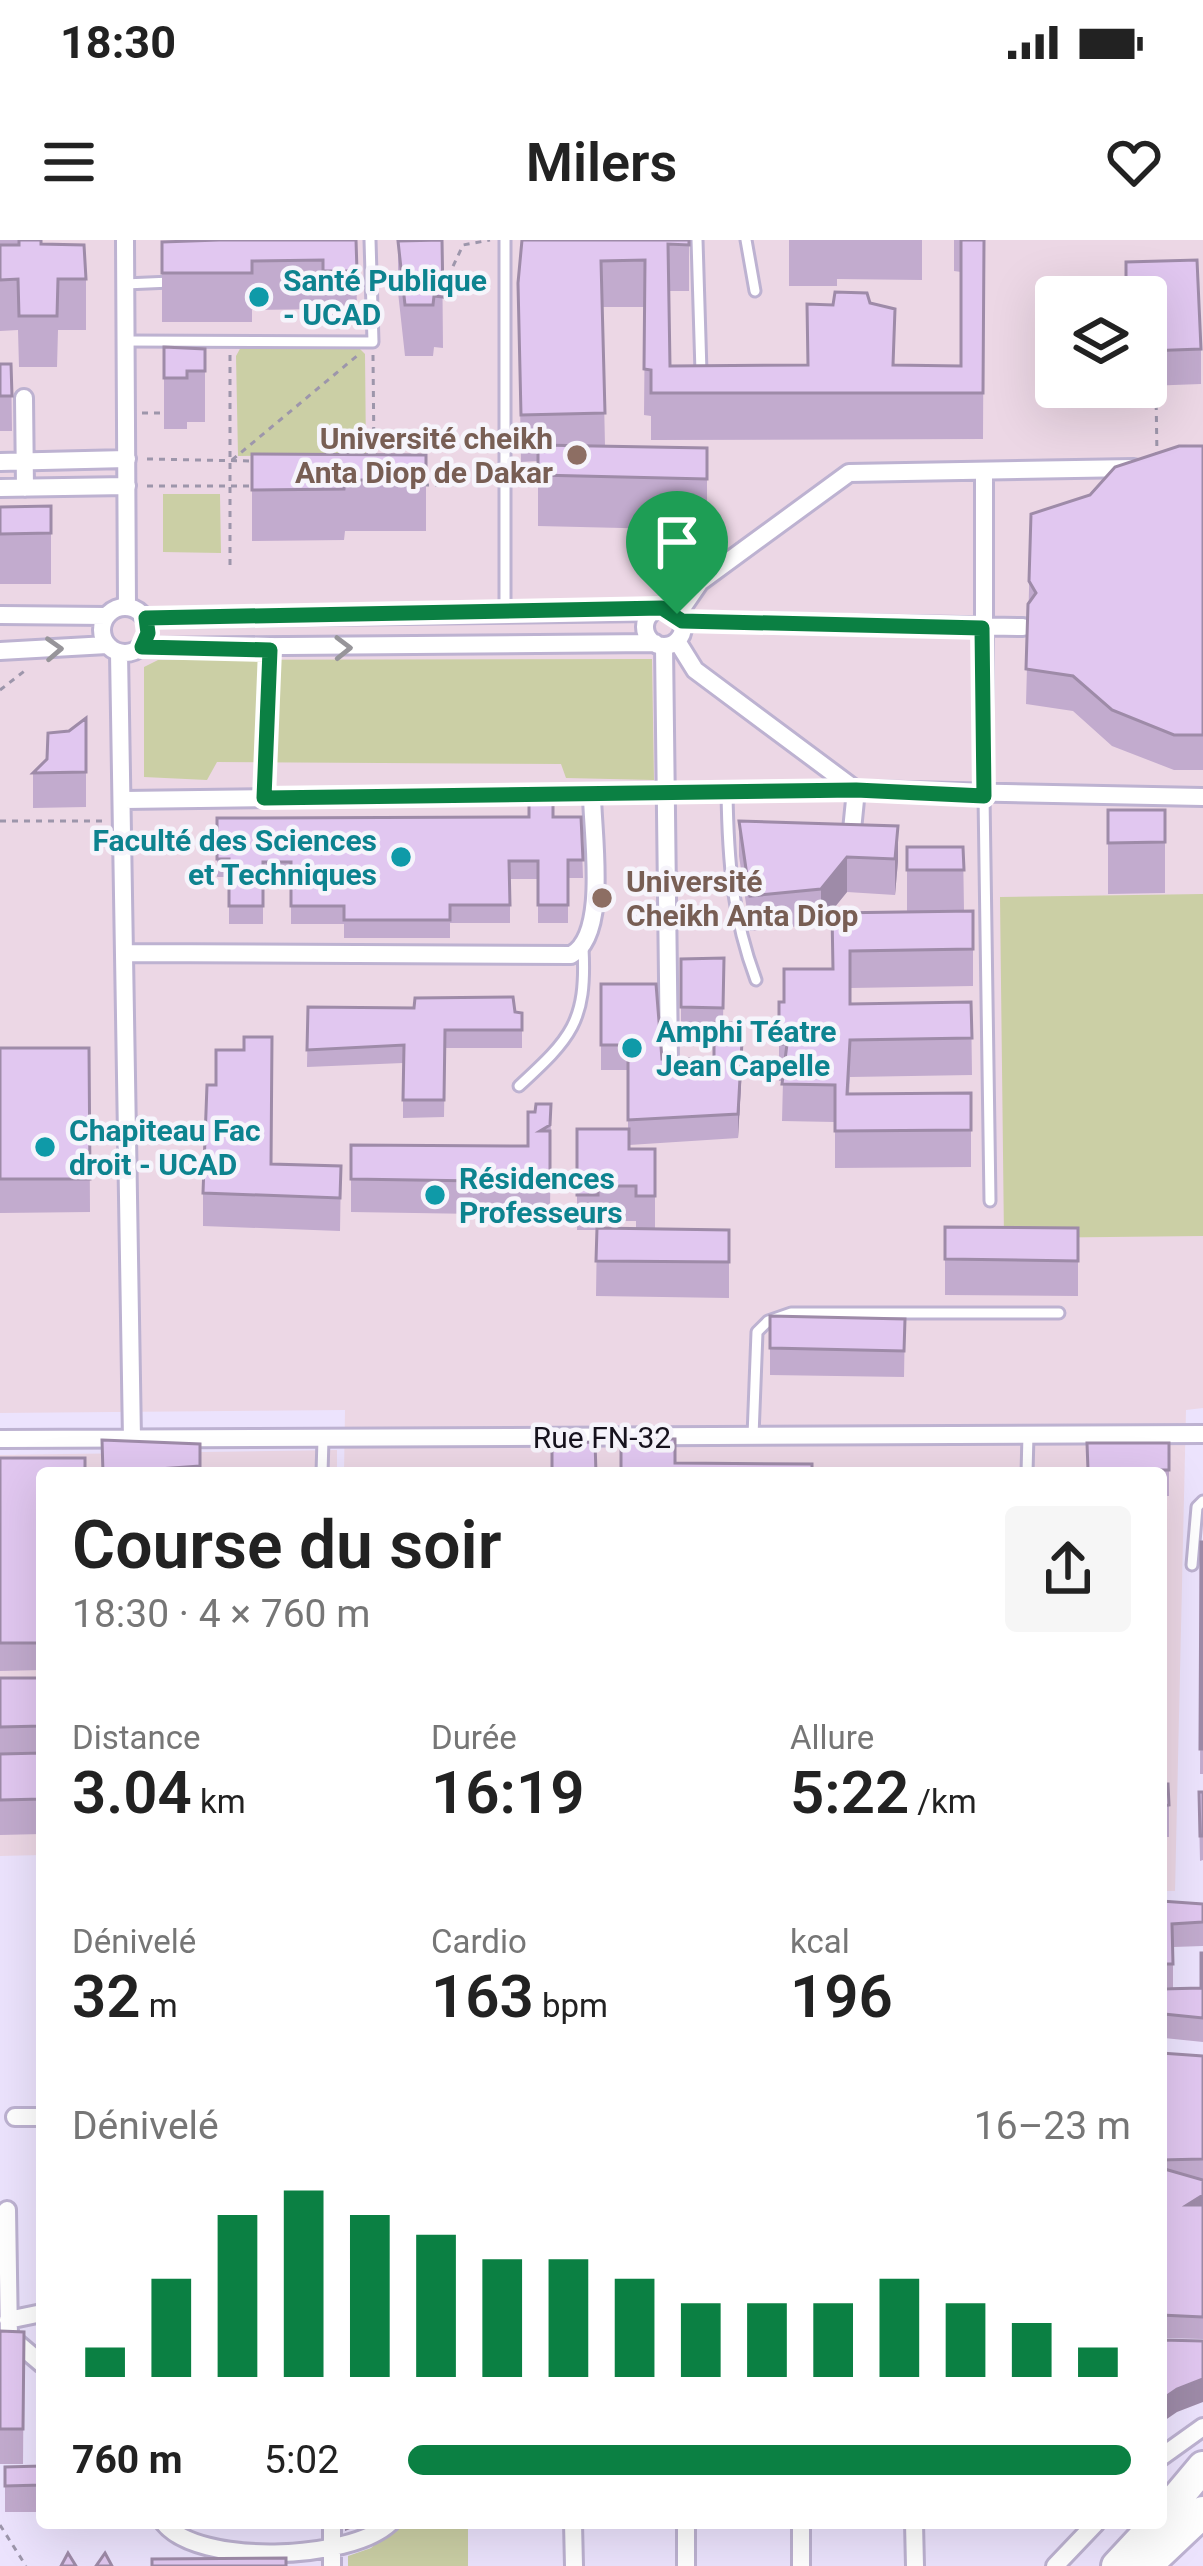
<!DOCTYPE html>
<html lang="fr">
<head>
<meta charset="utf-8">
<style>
  :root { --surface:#fff; --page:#f6f6f6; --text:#222; --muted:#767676; --accent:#0b8043 }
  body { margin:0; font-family:Roboto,sans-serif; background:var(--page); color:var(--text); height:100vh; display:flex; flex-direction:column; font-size:45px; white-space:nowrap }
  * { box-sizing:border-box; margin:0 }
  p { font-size:39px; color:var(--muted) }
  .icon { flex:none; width:66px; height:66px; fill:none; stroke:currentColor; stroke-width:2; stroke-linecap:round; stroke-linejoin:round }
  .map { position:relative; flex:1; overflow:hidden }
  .sheet { position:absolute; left:36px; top:1227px; width:1131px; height:1062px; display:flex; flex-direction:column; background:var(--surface); border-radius:12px; box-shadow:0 12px 48px #0002 }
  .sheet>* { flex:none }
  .fabs { position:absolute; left:1035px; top:36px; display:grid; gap:24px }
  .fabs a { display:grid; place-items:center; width:132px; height:132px; border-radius:12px; background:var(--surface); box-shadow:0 12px 48px #0002; font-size:60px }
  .pin { position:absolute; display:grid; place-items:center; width:102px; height:102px; color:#fff; margin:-123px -51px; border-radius:50% 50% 50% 0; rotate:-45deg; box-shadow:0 0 12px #0007 }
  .pin .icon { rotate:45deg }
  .round { display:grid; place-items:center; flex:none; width:126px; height:126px; border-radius:12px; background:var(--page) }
  .head { display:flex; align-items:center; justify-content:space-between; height:204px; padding:0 36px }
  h1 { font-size:66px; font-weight:600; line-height:90px }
  .stats { display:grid; grid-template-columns:repeat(3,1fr); gap:18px; height:204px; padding:12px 36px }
  .stats div { display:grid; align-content:center }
  .stats b { font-size:60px; font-weight:600 }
  .stats small { font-size:33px; font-weight:400 }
  .stats p { font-size:33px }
  .chart { height:336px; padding:24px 36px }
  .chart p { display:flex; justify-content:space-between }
  .chart svg { width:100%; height:216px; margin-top:12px; stroke:var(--accent); stroke-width:6 }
  ul { padding:0 36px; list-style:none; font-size:39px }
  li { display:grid; grid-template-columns:192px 144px 1fr; align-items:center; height:90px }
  li i { height:30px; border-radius:15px; background:var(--accent) }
  .status { display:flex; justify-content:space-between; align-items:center; height:84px; padding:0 60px; background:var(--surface); direction:ltr }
  .status svg { height:33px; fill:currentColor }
  header { display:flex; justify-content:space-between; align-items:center; height:156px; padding:0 36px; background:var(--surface); font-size:54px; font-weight:600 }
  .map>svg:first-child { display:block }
</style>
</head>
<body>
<div class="status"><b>18:30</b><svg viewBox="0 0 49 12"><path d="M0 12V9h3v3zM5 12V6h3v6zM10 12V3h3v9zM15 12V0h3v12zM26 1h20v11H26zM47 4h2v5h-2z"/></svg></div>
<header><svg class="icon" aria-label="menu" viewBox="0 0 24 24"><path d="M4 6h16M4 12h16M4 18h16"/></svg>Milers<svg class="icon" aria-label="heart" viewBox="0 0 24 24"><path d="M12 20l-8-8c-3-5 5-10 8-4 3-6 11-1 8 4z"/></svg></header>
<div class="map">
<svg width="1203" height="2326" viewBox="0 0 1203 2326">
  <rect width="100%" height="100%" fill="#ece3fd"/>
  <path fill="#ecd7e5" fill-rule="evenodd" d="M0,0H1203V1168L1186,1170L1175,1651H1161V1233H344L345,1170L0,1173ZM1056,57H1146V147H1056Z
    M337,1210V1233H42V1615L0,1616V1215Z"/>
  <path fill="#cbcfa5" d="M242,105L357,106L365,114L366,215L238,216L236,116Z
    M163,254H220L221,313L163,312Z
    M652,419L654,540L566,538L561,524L217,522L207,540L144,537V427L158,420Z
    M1203,654V996L1004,998L1000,657Z
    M400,2283H468V2326H348V2316L371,2308Z"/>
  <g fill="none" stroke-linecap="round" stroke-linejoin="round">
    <defs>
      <path id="lane" d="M505,0V371
        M697,0L701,132
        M746,0L755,51
        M125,44L171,42
        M126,101L373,102L370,0
        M727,552C728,619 732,676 756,740
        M984,556L990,961
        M519,846C571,798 587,782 583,708
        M753,1196L757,1092L768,1081L791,1073H1059
        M322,1233L323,1199
        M1027,1233L1028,1195
        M1192,1325L1197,1267L1203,1261"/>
      <path id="street" d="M125,0L127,367
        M24,158L25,248
        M0,222L127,219
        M984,231V556
        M0,248L127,246
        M102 390a23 23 0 1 1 46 0a23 23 0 1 1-46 0Z
        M645 387a19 19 0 1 1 38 0a19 19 0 1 1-38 0Z
        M678,374L700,342L849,233L1134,228
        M0,375L107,376
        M145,378L652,372
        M682,381L1023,387
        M677,401L695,430L856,550L1203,557
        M664,406L669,822
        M142,407L655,403
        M0,411L107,405
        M119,413L132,1199
        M124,560L856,550L851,600
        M126,713L571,715C609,695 592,593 592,554
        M0,1199L1203,1194
        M15,1877H42
        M7,1970L9,2096L42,2124
        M8,2080L42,2073
        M1161,2217L1203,2187
        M164,2283C198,2326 349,2321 390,2283
        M573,2283L574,2326
        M686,2283V2326
        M914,2283L915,2326
        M332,2326V2283
        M801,2326V2283
        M1055,2326L1096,2283"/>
      <path id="highway" d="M1161,2277L1203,2227
        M1117,2326L1157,2283
        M1146,2326L1203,2272"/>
    </defs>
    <use href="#lane" stroke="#bdb2d1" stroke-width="15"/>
    <use href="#street" stroke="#bdb2d1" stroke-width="22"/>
    <use href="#highway" stroke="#bdb2d1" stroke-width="36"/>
    <path stroke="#9d96ab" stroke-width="3" stroke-dasharray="6 6" stroke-linecap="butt" d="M448,37L463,5L490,0
      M230,115V325
      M373,115L374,214
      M1156,152L1157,217
      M142,173H164
      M147,219L251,221
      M232,220L358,115
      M423,245H448
      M147,246H251
      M0,450L27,429
      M264,539L269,422
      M0,581H106
      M0,2285L26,2326"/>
    <use href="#lane" stroke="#fff" stroke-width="9"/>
    <use href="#street" stroke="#fff" stroke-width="16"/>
    <use href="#highway" stroke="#fff" stroke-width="30"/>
  </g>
  <path fill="#c2abce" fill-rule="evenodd" d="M0,0H41V4L86,39V90H58L57,127H19L18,90L0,91Z
    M356,0L357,80H323V69L252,70V82H162V2Z
    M442,0L443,108L434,107L433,116H405L398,52V1Z
    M522,0H689V51H669L670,126L807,125L833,65L870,63L895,125L961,126V32L954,31V0H984L983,199L651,200V176L644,175L645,67H602L605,206L707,208V290L538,286V221L521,222L518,43Z
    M789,0H922V40L837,39V46H789Z
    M1146,57L1201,109V144L1146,146Z
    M164,107L205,109V182H187V189H164Z
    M0,124H11L12,191H0Z
    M1203,206V530H1174L1112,506L1073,471L1026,464L1031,274L1090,255Z
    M252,214L426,215V291H345L344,300L252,301Z
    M51,266V344H0V267Z
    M86,532V567L33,568V533Z
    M1108,570H1165V653L1108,654Z
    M581,577L583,638H568V683H538V639H510V683H450V698H344V684H291V640H263V684H229V637H217V578Z
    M739,581L898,621L895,655L847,652L821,684L750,691L739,616Z
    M907,607H963L964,671H973V746L850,748V764L971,762L972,835L850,837L849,854L971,853V927L835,928V882L782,881L783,841H779V762H784L832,729V673L907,672Z
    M724,718L723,783L743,808L738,898L629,905V909H655V989L729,990V1058L596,1056L597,990H577V889H628V830H601V744L662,819H714V795L681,794V719ZM598,981H636V989L598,988Z
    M308,767L522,773V808H445L444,877L403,878V823L307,827Z
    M0,808H89L90,972L0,973Z
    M551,864L550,975L351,972V905L528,906L535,872Z
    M271,924L341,926L340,991L203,986V953Z
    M945,987L1078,988V1056L945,1055Z
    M770,1076L905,1079L904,1137L770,1135Z
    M1087,1203H1169V1256H1161V1233H1087Z
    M200,1204V1233H102Z
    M0,1218L42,1233V1430L0,1431Z
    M1201,1302H1203V1534H1200Z
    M0,1438H42V1594L0,1595Z
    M1161,1466L1163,1544L1169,1565V1597H1161Z
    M1203,1552V1620L1200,1621L1199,1576Z
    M1161,1661L1203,1664V1706L1173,1707V1748L1161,1747Z
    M1203,1713V1802L1164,1798L1161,1796V1749L1201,1748Z
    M39,1750H42V1797H39Z
    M1161,1813L1203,1816V2099L1161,2098Z
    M0,2091L24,2092L23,2224H0Z
    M42,2226V2272H5V2227Z"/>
  <path fill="#9e8ba8" d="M898,586V621L895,655V619Z
    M847,617V652L821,684V649Z
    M743,783V808L738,898V874Z
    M1203,1955V1978L1187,1965Z
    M1203,2139V2162L1177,2172L1161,2183V2160L1177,2149Z
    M345,2283H365L345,2291Z"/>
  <path fill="#e1c7f0" stroke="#9e8ba8" stroke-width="3" d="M19,0H41V4L84,5L86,39H58L57,76H19L18,39L0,40V5H19Z
    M219,0H356L357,31H323V20L252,21V33H162V2Z
    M442,0L443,57L434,56L433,65H405L398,1Z
    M522,0H689V5L668,4L670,126L808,125L807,64L833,65L835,52L867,53L870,63L895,69L893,125L961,126V0H984L983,153H651V130L644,129L645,20L601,21L605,173L521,175L518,43Z
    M1197,20L1201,109L1146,111V57H1126V22Z
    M164,107L205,109V131H187V138H164Z
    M0,124H11L12,156H0Z
    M538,205L707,208V239L538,235Z
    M1179,206H1203V495H1174L1112,470L1073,436L1026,429L1028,364L1036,353L1029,341L1031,274L1090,255L1115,227Z
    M252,214L426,215V240H345L344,249L252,250Z
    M51,266V293L0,294V267Z
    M86,478V532L33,533L47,519L48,493L69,491Z
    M529,549H553V577H581L583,620H568V665H538V621H509L510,665H450V680H344V666H291V622H263V666H229V619H217V578L529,577Z
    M1108,570H1165V602L1108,603Z
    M739,581L898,586L895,619L847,617L821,649L750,656Z
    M907,607H963L964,630H907Z
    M973,671V709L850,711V764L971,762L972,798L850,800L847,854L971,853V890L835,891V845L782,844L787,804H779V762H784V729H833L832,673Z
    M724,718L723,768L681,767V719Z
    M601,744H656L662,819H714V783H743L738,874L628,880V805H601Z
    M513,757L515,772L522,773V790H445L444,860H403L404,805L307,810L308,767L414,768L415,758Z
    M244,797H272L271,924L341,926L340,958L203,953L207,845H216V810H244Z
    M0,808H89L90,939H0Z
    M536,864H551L550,885L540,891H550V942L351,939V905L528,906V872H535Z
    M577,889H629V909H655V956H636V946H598V955H577Z
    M945,987L1078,988V1021L945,1019Z
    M597,988L729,990V1022L596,1021Z
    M770,1076L905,1079L904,1111L770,1108Z
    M621,1198L675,1199V1223L812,1224V1233H621Z
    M102,1200L200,1204V1226L103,1233Z
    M595,1202L596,1233H552V1203Z
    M1087,1203H1169V1230H1088Z
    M0,1218H85V1233H42V1403H0Z
    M1201,1302H1203V1509H1200Z
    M0,1438H42V1486L0,1487Z
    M1161,1466L1163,1544H1168L1169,1565L1161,1566Z
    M42,1513V1559L0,1560V1514Z
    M1199,1552H1203V1596H1200Z
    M1161,1661L1203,1664V1682L1172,1684L1173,1724H1161Z
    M1201,1713H1203V1778L1164,1774L1161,1772V1749L1201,1748Z
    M39,1750H42V1779H39Z
    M1161,1813L1203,1816V1919L1161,1920Z
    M1161,1928L1203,1940V1955L1187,1965H1203V2077L1161,2075Z
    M0,2091L24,2092L23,2189H0Z
    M1161,2100L1203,2101V2139L1177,2149L1161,2160Z
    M42,2226V2245L5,2246V2227Z
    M68,2313L76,2326H61Z
    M105,2313L112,2326H96Z
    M286,2318V2326H152V2319Z"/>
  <defs><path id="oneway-chevron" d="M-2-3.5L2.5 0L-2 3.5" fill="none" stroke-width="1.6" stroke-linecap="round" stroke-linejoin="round" transform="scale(3)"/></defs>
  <g stroke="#97959a">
    <use href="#oneway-chevron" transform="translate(343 408) rotate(-1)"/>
    <use href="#oneway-chevron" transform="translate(54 409) rotate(-3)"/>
  </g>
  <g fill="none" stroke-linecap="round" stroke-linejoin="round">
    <defs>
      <path id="route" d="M662,368L682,381L982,388L984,556L856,550L264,558L270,410L142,407L148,393L146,378Z"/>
    </defs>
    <use href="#route" stroke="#fff" stroke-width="24"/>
    <use href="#route" stroke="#0b8043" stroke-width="15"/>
  </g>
  <g fill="#0f9aa8" stroke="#f6f4fb" stroke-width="4.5">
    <circle cx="259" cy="57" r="12"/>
    <circle cx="401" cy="617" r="12"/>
    <circle cx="632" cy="808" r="12"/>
    <circle cx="45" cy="907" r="12"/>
    <circle cx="435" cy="955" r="12"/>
  </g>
  <g fill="#8d6e63" stroke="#f6f4fb" stroke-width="4.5">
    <circle cx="577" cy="215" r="12"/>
    <circle cx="602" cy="658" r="12"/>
  </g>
  <g text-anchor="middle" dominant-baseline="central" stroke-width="9" stroke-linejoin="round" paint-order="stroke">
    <g font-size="30" font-weight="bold" fill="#0d838f" stroke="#f6f4fb" text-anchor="start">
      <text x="283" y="40">Santé Publique<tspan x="283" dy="34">- UCAD</tspan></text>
      <text x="377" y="600" text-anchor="end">Faculté des Sciences<tspan x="377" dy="34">et Techniques</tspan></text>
      <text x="656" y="791">Amphi Téatre<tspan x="656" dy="34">Jean Capelle</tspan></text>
      <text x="69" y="890">Chapiteau Fac<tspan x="69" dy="34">droit - UCAD</tspan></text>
      <text x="459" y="938">Résidences<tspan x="459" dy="34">Professeurs</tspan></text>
    </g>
    <g font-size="30" font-weight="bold" fill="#785e54" stroke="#f6f4fb" text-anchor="end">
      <text x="553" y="198">Université cheikh<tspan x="553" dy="34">Anta Diop de Dakar</tspan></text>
      <text x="626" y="641" text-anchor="start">Université<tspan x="626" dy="34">Cheikh Anta Diop</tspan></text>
    </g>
    <g font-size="30" fill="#17131e" stroke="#f6f4fb">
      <text x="602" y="1197">Rue FN-32</text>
    </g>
  </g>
</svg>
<div class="fabs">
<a><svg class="icon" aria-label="layers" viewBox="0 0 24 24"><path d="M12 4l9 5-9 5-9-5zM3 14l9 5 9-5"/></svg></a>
</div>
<div class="pin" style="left:677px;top:374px;background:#1e9e55"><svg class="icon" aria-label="arrive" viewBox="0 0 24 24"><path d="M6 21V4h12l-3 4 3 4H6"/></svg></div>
<section class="sheet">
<div class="head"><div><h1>Course du soir</h1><p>18:30 · 4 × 760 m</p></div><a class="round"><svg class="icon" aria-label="share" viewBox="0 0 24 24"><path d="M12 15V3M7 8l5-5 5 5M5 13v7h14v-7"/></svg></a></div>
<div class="stats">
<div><p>Distance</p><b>3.04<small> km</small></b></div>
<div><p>Durée</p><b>16:19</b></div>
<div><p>Allure</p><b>5:22<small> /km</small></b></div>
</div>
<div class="stats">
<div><p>Dénivelé</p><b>32<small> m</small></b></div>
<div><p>Cardio</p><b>163<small> bpm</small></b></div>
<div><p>kcal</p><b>196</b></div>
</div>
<div class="chart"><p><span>Dénivelé</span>16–23 m</p>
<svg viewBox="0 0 160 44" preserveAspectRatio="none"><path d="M5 44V38M15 44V24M25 44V11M35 44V6M45 44V11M55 44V15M65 44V20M75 44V20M85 44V24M95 44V29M105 44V29M115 44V29M125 44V24M135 44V29M145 44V33M155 44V38"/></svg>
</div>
<ul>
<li><b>760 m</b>5:02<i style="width:100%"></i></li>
</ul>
</section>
</div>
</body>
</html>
